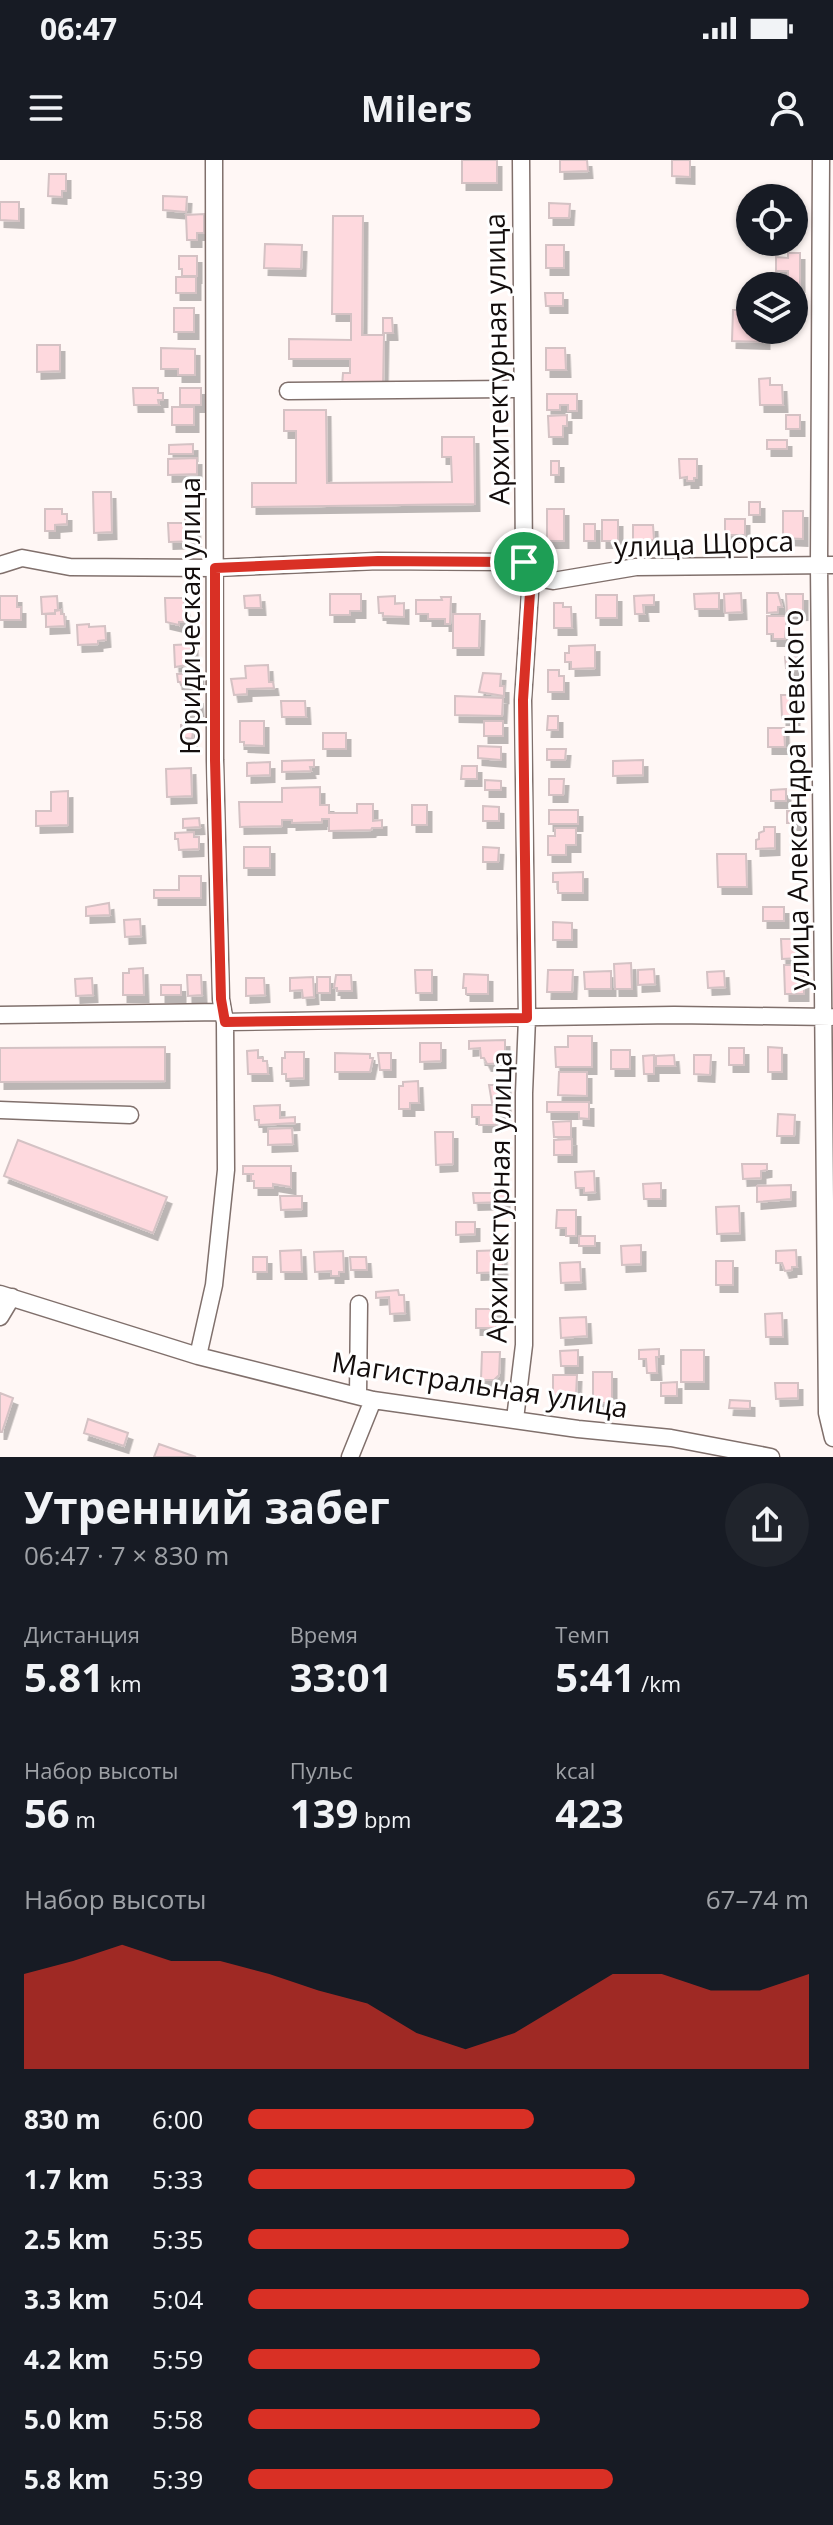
<!DOCTYPE html>
<html lang="ru">
<head>
<meta charset="utf-8">
<style>
  :root { --surface:#171b24; --page:#20242c; --text:#f1f3f6; --muted:#9ea1a6; --accent:#d93025 }
  body { margin:0; font-family:"Open Sans",sans-serif; background:var(--page); color:var(--text); height:100vh; display:flex; flex-direction:column; font-size:30px; white-space:nowrap }
  * { box-sizing:border-box; margin:0 }
  p { font-size:26px; color:var(--muted) }
  .icon { flex:none; width:44px; height:44px; fill:none; stroke:currentColor; stroke-width:2; stroke-linecap:round; stroke-linejoin:round }
  .map { position:relative; height:1297px; overflow:hidden }
  .panel { display:flex; flex-direction:column; background:var(--surface); flex:1 }
  .panel>* { flex:none }
  .buttons { position:absolute; left:736px; top:24px; display:grid; gap:16px }
  .buttons a { display:grid; place-items:center; width:72px; height:72px; border-radius:50%; background:var(--surface); box-shadow:0 2px 6px #0004; font-size:40px }
  .pin { position:absolute; display:grid; place-items:center; width:68px; height:68px; color:#fff; margin:-34px; border:4px solid #fff; border-radius:50%; box-shadow:0 2px 8px #0007 }
  .round { display:grid; place-items:center; flex:none; width:84px; height:84px; border-radius:42px; background:var(--page) }
  .summary { display:flex; align-items:center; justify-content:space-between; height:136px; padding:0 24px }
  h1 { font-size:44px; font-weight:700; line-height:60px }
  .metrics { display:grid; grid-template-columns:repeat(3,1fr); gap:12px; height:136px; padding:8px 24px }
  .metrics div { display:grid; align-content:center }
  .metrics b { font-size:40px; font-weight:700 }
  .metrics small { font-size:22px; font-weight:400 }
  .metrics p { font-size:22px }
  .chart { height:224px; padding:16px 24px }
  .chart p { display:flex; justify-content:space-between }
  .chart svg { width:100%; height:144px; margin-top:8px; fill:var(--accent); opacity:.7 }
  ul { padding:0 24px; list-style:none; font-size:26px }
  li { display:grid; grid-template-columns:128px 96px 1fr; align-items:center; height:60px }
  li i { height:20px; border-radius:10px; background:var(--accent) }
  .status { display:flex; justify-content:space-between; align-items:center; height:56px; padding:0 40px; background:var(--surface); direction:ltr }
  .status svg { height:22px; fill:currentColor }
  header { display:flex; justify-content:space-between; align-items:center; height:104px; padding:0 24px; background:var(--surface); font-size:36px; font-weight:700 }
  .map>svg:first-child { display:block }
</style>
</head>
<body>
<div class="status"><b>06:47</b><svg viewBox="0 0 49 12"><path d="M0 12V9h3v3zM5 12V6h3v6zM10 12V3h3v9zM15 12V0h3v12zM26 1h20v11H26zM47 4h2v5h-2z"/></svg></div>
<header><svg class="icon" aria-label="menu" viewBox="0 0 24 24"><path d="M4 6h16M4 12h16M4 18h16"/></svg>Milers<svg class="icon" aria-label="person" viewBox="0 0 24 24"><circle cx="12" cy="8" r="4"/><path d="M4 21q1-7 8-7t8 7"/></svg></header>
<div class="map">
<svg width="833" height="1297" viewBox="0 0 833 1297">
  <defs>
    <filter id="shadow"><feDropShadow dx="4.5" dy="7" stdDeviation="0" flood-color="#0004"/></filter>
  </defs>
  <rect width="100%" height="100%" fill="#fff7f5"/>
  <path fill="#fed9de" stroke="#d4c2c4" stroke-width="2" filter="url(#shadow)" d="M462,0H497V23H462Z
    M560,0H587L588,11L560,12Z
    M672,0H690V17L672,16Z
    M49,14H66V31H62V37L48,36Z
    M163,36L187,37L186,52L163,50Z
    M0,42H19V61L0,60Z
    M549,43L570,44L569,58H549Z
    M204,54V73H197V80H187L186,55Z
    M333,56H363L362,175H384L383,227L342,226L343,213H350V199H289V179L351,180V154H332Z
    M265,84L302,85L301,109L264,108Z
    M546,85H564V108H546Z
    M788,93H800V125L788,124V111H776V97L788,98Z
    M179,96H197V116H182V109H179Z
    M176,117H196V133H176Z
    M545,133H563V146H546Z
    M174,148H194V172H174Z
    M733,150H750V170H770H765V182L732,181Z
    M383,158H392L393,173H383Z
    M37,185H60V211L37,212Z
    M161,188L195,189V215H178V209H161Z
    M546,188H565L566,210H546Z
    M770,218V225H782L783,245H760L759,219Z
    M133,228H158V233H163V240H158L159,245H134Z
    M180,228H201V245H180Z
    M547,234H577V251H568V245H560V250H547Z
    M172,247H194V265H172Z
    M284,250H326L327,323L452,322L451,297H442V277H474L475,344L252,347V323H296V271H284Z
    M567,255V266H563V277H549L548,256Z
    M786,255H800V269H786Z
    M767,280H787V289H767Z
    M193,284V294H169V285Z
    M197,298V314L168,315V299Z
    M679,299H697V318H694V321H687V317L680,318Z
    M551,301H559V315H551Z
    M93,332H111L112,372L94,373Z
    M749,342H760V355H749Z
    M45,349H62V354H67V364L55,365V371H45Z
    M547,349H564V381H547Z
    M783,351H803V379L783,378Z
    M185,355H195L196,381L169,382L168,363H185Z
    M725,359H745V375H725Z
    M602,360H618V381H602Z
    M584,364H595V381H584Z
    M633,365H653L654,380L633,381Z
    M719,433V449H695L694,434Z
    M741,433L742,452L725,453L724,434Z
    M767,433H778L782,447H778V452L767,453Z
    M330,434H361V451H350V455H330Z
    M786,434H803V453L787,454Z
    M260,435L261,448H245L244,436Z
    M596,435H617V458H596Z
    M654,435V445H643L644,454H635L634,436Z
    M0,436H17V447H21V460H0Z
    M57,436L58,450H55V453L42,454L41,437Z
    M395,436V444L404,443V457L383,456V453H379L378,437Z
    M441,437H451L450,464H445V459H428V454H416V440H442Z
    M165,438H184L185,462H179V465L166,462Z
    M554,443H563V447H571L572,468H554Z
    M61,450V454H64L65,466L46,467V454H55V451Z
    M453,454H480L479,488H453Z
    M767,456H787L785,479H773V474H767Z
    M89,464V467L105,466L106,480L98,481V484L78,485L77,465Z
    M193,484L194,504L175,507L174,485Z
    M595,485V508L571,509V502H565V493H569V486Z
    M800,496V508H786L785,497Z
    M268,505L269,522H273L274,528L247,529V534L234,535L231,519L246,518L245,506Z
    M548,510H559V516H564V532H548Z
    M199,513V521L188,522V525H181L180,522H178L177,514Z
    M483,513L501,514L500,526H504V536L479,532Z
    M781,535H794L795,558H782Z
    M455,536L503,538L502,556L455,555Z
    M185,537H198L199,549L186,550Z
    M281,541H305L306,557H282Z
    M548,556H558V570H547Z
    M240,561H264V586L244,585V582H240Z
    M484,561H503V576H484Z
    M194,564L192,579L181,577V565Z
    M768,568H784L785,587H768Z
    M323,573H346V589H323Z
    M478,586L501,587V600L478,598Z
    M547,589H566L565,600H547Z
    M314,600V607H310L311,611L282,612V601Z
    M643,600V615L613,616V601Z
    M270,602V615L247,616V603Z
    M462,606H477V619H461Z
    M191,608L192,636L167,637L166,609Z
    M549,619H564L563,635H549Z
    M485,620L501,621V630H485Z
    M320,627V645H329V653H357V644H373V661L382,660V668H372L371,670L329,671V659H322V662L292,663V660H282V666L240,667L239,642H282V628Z
    M786,629V641H771V630Z
    M68,631V665L36,666V651H51V632Z
    M412,645H427V665H412Z
    M483,646L499,647V661H483Z
    M549,650H578V664H549Z
    M787,651H802V663H787Z
    M199,658L200,667L183,668V659Z
    M764,667H775V688L756,689V680L759,679V673L764,671Z
    M555,668H576V685H566V695H548V676H555Z
    M194,672V677H199V689L179,690L178,679H175V673Z
    M244,687H270V708H244Z
    M483,687L499,688L498,702H483Z
    M717,694H746L747,727H718Z
    M583,712V733H558V722H553V713Z
    M179,716H201V738H154V730H179Z
    M109,743L110,755L86,756V747Z
    M763,747H784V761H763Z
    M140,759L141,776L125,777L124,760Z
    M553,762L572,763V780H553Z
    M781,779H798L799,798L782,799Z
    M631,803L632,829H615L614,804Z
    M784,805H804V834H785Z
    M143,808L144,835H123V813H129V809Z
    M654,809L655,824L638,825V810Z
    M415,810H432V833H416Z
    M548,810H573L572,832H547Z
    M611,811V829H585L584,812Z
    M724,811L725,827L708,828L707,812Z
    M464,814L488,815V834H466V828H463Z
    M187,815H201L202,835L188,836Z
    M336,815H351L352,831H337V828H334Z
    M313,817L314,837L303,838L302,830L290,831V818Z
    M317,817H330V833H317Z
    M92,818L93,835L76,836L75,819Z
    M246,818H264L265,835L246,836Z
    M161,825H181V835H161Z
    M568,876H592V907H556L555,887H568Z
    M505,880V903L487,904L484,898H481L480,888L469,889V881Z
    M420,883H441V901L420,902Z
    M165,887V921L0,922V888Z
    M768,887L782,888V912H768Z
    M729,888H744V905H729Z
    M258,890V898H263V901H267L268,914H248L247,891Z
    M611,890H630V909H611Z
    M285,892H304V918L286,919V914H282V898H285Z
    M335,893L370,894V898H373L370,912H335Z
    M378,893H391V910H380Z
    M654,895V914H644L643,896Z
    M674,895L675,906H656V896Z
    M694,895H711L710,915L694,914Z
    M559,912H587V936L558,935Z
    M418,921L419,943H410V949H399V926H403V922Z
    M489,925H506V943H492Z
    M547,942H589V959L579,958V952H547Z
    M280,945V958L295,957V963L259,965V960H255L254,946Z
    M472,945H506V954H496V965H479V957H472Z
    M778,954L795,955L794,976H777Z
    M571,961V977H554L553,962Z
    M292,968L293,984L268,985V969Z
    M435,972H453V1004L436,1005Z
    M572,979V995H554V980Z
    M18,980L167,1037L153,1073L4,1016Z
    M742,1004H767V1010L761,1011V1018L743,1019Z
    M243,1006H291V1027L273,1024V1028H254V1021H251V1014H254H243Z
    M594,1011L595,1032L584,1033V1028H576L575,1012Z
    M661,1023V1039H644L643,1024Z
    M791,1025V1039L757,1042V1026Z
    M494,1028H505V1042L474,1043L473,1033H494Z
    M280,1036H302V1049L281,1050Z
    M739,1046L740,1073L717,1074L716,1047Z
    M557,1050H576V1076H566V1068H556Z
    M456,1062H475V1074L456,1075Z
    M579,1076H595V1086H579Z
    M641,1085V1104L622,1105L621,1086Z
    M301,1090L302,1112H281L280,1091Z
    M502,1090L503,1112L477,1113V1091Z
    M796,1090L797,1107H792V1110L785,1111L782,1103H776V1091Z
    M343,1091L344,1112H339V1116H331V1111L315,1112L314,1092Z
    M253,1097H267V1112H253Z
    M350,1097H366L367,1110H351Z
    M716,1101H733V1125H716Z
    M580,1102L581,1122L561,1123L560,1103Z
    M398,1130L399,1135H404L405,1153L390,1154L389,1137L376,1138V1132Z
    M476,1149H496V1168H476Z
    M782,1153L783,1177H766L765,1154Z
    M586,1157L587,1176L561,1178L560,1158Z
    M659,1189V1197H656L657,1213H647L646,1199H639V1190Z
    M578,1190V1206H561L560,1191Z
    M681,1190H704V1222H681Z
    M482,1192H500L499,1215L494,1220H481Z
    M593,1212H612V1239H607L606,1243H600V1239H593Z
    M553,1215H577L576,1235H553Z
    M677,1222V1236H661V1223Z
    M775,1223H798V1238L776,1239Z
    M0,1233L13,1238L2,1272H0Z
    M730,1240L750,1241V1249L729,1248Z
    M88,1259L128,1273L124,1286L84,1273Z
    M159,1284L196,1297H154Z"/>
  <g fill="none" stroke-linecap="round" stroke-linejoin="round">
    <defs>
      <path id="minor" d="M821,0L819,406L827,1253L833,1278
        M288,231L522,229
        M0,405L22,398L70,407L215,408L378,401L524,402
        M531,417L553,421L636,407L833,405
        M0,855L223,852L225,862L674,855L831,857
        M0,950L130,955
        M0,1134L198,1196L373,1240L578,1269L671,1278L771,1297
        M0,1157L12,1137
        M198,1196L214,1125L226,1010L225,862L221,839L215,600L214,0
        M358,1236L359,1144
        M515,1259L524,1185V933L527,858L523,540L531,417L524,402L521,0
        M350,1297L373,1240"/>
    </defs>
    <use href="#minor" stroke="#80706c" stroke-width="19"/>
    <use href="#minor" stroke="#fff" stroke-width="16"/>
  </g>
  <g fill="none" stroke-linecap="round" stroke-linejoin="round">
    <defs>
      <path id="route" d="M378,401L524,402L531,417L523,540L527,858L225,862L221,839L215,600V408Z"/>
    </defs>
    <use href="#route" stroke="#fff" stroke-width="16"/>
    <use href="#route" stroke="#d93025" stroke-width="10"/>
  </g>
  <g text-anchor="middle" dominant-baseline="central" stroke-width="6" stroke-linejoin="round" paint-order="stroke">
    <g font-size="28" fill="#130d0c" stroke="#fff">
      <text transform="translate(496 199) rotate(-91)">Архитектурная улица</text>
      <text transform="translate(704 383) rotate(-2)">улица Щорса</text>
      <text transform="translate(189 456) rotate(-90)">Юридическая улица</text>
      <text transform="translate(795 640) rotate(-91)">улица Александра Невского</text>
      <text transform="translate(498 1037) rotate(-89)">Архитектурная улица</text>
      <text transform="translate(480 1224) rotate(9)">Магистральная улица</text>
    </g>
  </g>
</svg>
<div class="buttons">
<a><svg class="icon" aria-label="locate" viewBox="0 0 24 24"><circle cx="12" cy="12" r="6"/><path d="M12 2v4M12 18v4M2 12h4M18 12h4"/></svg></a>
<a><svg class="icon" aria-label="layers" viewBox="0 0 24 24"><path d="M12 4l9 5-9 5-9-5zM3 14l9 5 9-5"/></svg></a>
</div>
<div class="pin" style="left:524px;top:402px;background:#1e9e55"><svg class="icon" aria-label="arrive" viewBox="0 0 24 24"><path d="M6 21V4h12l-3 4 3 4H6"/></svg></div>
</div>
<section class="panel">
<div class="summary"><div><h1>Утренний забег</h1><p>06:47 · 7 × 830 m</p></div><a class="round"><svg class="icon" aria-label="share" viewBox="0 0 24 24"><path d="M12 15V3M7 8l5-5 5 5M5 13v7h14v-7"/></svg></a></div>
<div class="metrics">
<div><p>Дистанция</p><b>5.81<small> km</small></b></div>
<div><p>Время</p><b>33:01</b></div>
<div><p>Темп</p><b>5:41<small> /km</small></b></div>
</div>
<div class="metrics">
<div><p>Набор высоты</p><b>56<small> m</small></b></div>
<div><p>Пульс</p><b>139<small> bpm</small></b></div>
<div><p>kcal</p><b>423</b></div>
</div>
<div class="chart"><p><span>Набор высоты</span>67–74 m</p>
<svg viewBox="0 0 160 44" preserveAspectRatio="none"><path d="M0 44V15L10 11L20 6L30 11L40 11L50 15L60 20L70 24L80 33L90 38L100 33L110 24L120 15L130 15L140 20L150 20L160 15V44z"/></svg>
</div>
<ul>
<li><b>830 m</b>6:00<i style="width:51%"></i></li>
<li><b>1.7 km</b>5:33<i style="width:69%"></i></li>
<li><b>2.5 km</b>5:35<i style="width:68%"></i></li>
<li><b>3.3 km</b>5:04<i style="width:100%"></i></li>
<li><b>4.2 km</b>5:59<i style="width:52%"></i></li>
<li><b>5.0 km</b>5:58<i style="width:52%"></i></li>
<li><b>5.8 km</b>5:39<i style="width:65%"></i></li>
</ul>
</section>
</body>
</html>
